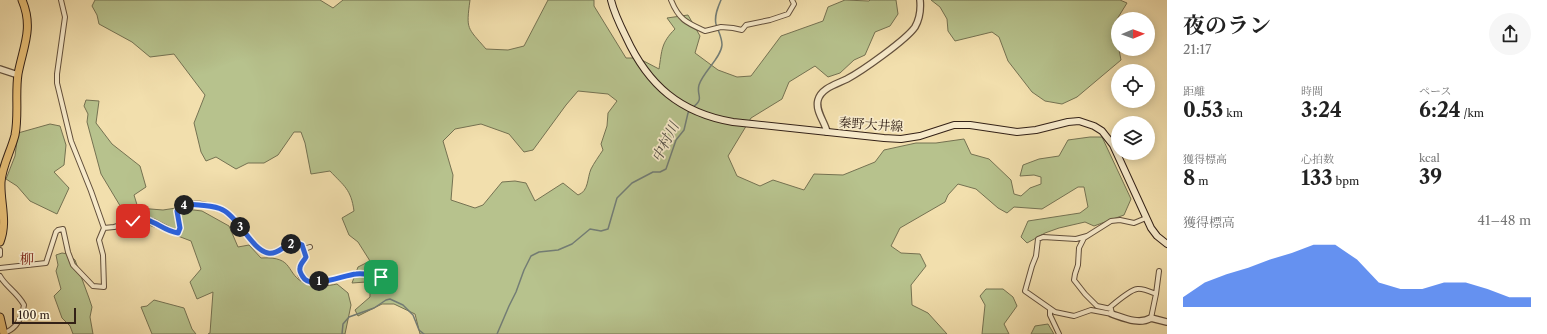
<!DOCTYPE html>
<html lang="ja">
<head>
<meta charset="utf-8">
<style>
  :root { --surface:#fff; --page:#f6f6f6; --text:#222; --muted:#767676; --accent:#2563eb }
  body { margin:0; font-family:"Libre Caslon Text","Noto Serif JP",serif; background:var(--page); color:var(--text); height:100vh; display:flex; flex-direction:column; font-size:15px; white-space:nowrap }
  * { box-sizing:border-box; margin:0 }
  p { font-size:13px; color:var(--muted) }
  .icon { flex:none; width:22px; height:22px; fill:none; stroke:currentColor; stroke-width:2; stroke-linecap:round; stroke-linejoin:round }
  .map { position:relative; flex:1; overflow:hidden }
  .side { display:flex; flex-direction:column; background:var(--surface); width:380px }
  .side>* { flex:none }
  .needle { width:26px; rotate:89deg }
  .fabs { position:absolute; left:1111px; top:12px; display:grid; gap:8px }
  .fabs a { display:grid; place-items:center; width:44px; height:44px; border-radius:50%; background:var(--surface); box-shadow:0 2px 10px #0003; font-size:20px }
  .scale { position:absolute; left:12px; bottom:10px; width:64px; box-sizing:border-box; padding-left:4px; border:2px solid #332117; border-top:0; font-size:11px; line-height:14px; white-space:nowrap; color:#332117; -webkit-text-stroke:3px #f7eaca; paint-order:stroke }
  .pin { position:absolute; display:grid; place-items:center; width:34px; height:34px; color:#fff; margin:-17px; border-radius:8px; box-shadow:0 2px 6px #0006 }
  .km { position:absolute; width:20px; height:20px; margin:-10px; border-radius:50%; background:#222; color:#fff; font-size:11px; line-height:20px; text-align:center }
  .round { display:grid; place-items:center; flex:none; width:42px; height:42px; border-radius:21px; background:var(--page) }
  .head { display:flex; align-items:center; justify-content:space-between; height:68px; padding:0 16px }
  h1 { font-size:22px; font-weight:700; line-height:30px }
  .stats { display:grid; grid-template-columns:repeat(3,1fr); gap:6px; height:68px; padding:4px 16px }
  .stats div { display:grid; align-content:center }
  .stats b { font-size:20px; font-weight:700 }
  .stats small { font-size:11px; font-weight:400 }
  .stats p { font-size:11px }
  .chart { height:112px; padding:8px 16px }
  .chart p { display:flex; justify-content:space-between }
  .chart svg { width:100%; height:72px; margin-top:4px; fill:var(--accent); opacity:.7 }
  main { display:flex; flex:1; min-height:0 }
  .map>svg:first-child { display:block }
</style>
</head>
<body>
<main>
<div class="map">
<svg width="1167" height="334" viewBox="0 0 1167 334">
  <rect width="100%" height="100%" fill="#f2dfad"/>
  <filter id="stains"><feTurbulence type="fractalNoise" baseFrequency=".005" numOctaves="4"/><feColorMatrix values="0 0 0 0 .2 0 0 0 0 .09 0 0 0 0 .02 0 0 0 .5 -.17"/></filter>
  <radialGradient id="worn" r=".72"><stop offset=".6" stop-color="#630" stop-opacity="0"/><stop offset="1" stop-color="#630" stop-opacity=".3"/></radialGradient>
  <path fill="#b7c28d" stroke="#757252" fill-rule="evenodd" d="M95,0H320L333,8L343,0H470C466,30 467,27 486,49L508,50L524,46L548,0H594V6L626,58H638L659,69C662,50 661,43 675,29L667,18L688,15L700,36L695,53L718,70L737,77L751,76L781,36L823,21L828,7L845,0L869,1L870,0H896L898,14L890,26L875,32L865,55L854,60L840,73L828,77L815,66L789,82L782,99L751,118L728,156L737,176L760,186L773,180L804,190L814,174L843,175L875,162L884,150L916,143H936L964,139L971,154L989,159L1011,180L1014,194L1021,196L1030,188L1041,184V177L1034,175L1020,176L1023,165L1039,159L1059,156L1068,140L1090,137H1102L1131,199L1124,215L1094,226L1085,222L1059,228L1045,233L1027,243L1021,237L1028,221L1080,213L1088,207L1084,187H1078L1042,209L1014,207L1007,213L998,208L976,189L958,184L948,195L945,202L900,228L891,246L901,253L920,254L926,266L911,285L912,305L928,313L947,334H420L415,314L394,304H382L358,316L355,310L370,297V289L365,285L366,282L352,283L358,267L370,261L358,242L349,235L342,218L354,211C351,189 344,186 330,171L311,174L305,143L301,132H294L278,155L264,163H248L236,169L216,157L206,161L201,152L194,123L205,95L174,54L150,57L132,42L99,24L97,15L92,6ZM578,91L608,94L617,101L608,113L607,126L601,144L603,150C599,156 594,163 591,169C587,178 589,191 578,195L563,183L535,201L526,183L515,181L502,182L483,205L475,208L451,200L453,175L443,141L455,129L481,124L509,134L524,152L533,150L566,105Z
    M931,0H1120L1127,3L1114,24L1121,60L1077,97L1062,104L1045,101L1032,92L1008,61L999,37L992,32L955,41L948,31L947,19L940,7Z
    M86,100L99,101L96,123L112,144L140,166L146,187L134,195L138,208L163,210L176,208L202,211L229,226L238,247L249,245L261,258C296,256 284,274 306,284C316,288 327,286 337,284L348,293L351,305L345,334H208L210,333L213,292L197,299L190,282L201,269L191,241L149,225L138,230L125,214L101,174L87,122L88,114L84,106Z
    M50,124L60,126L66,145L64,165L54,172L69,188L57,214L30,201L17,186L6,179L15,156L18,133Z
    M62,253L68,254L75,260L89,298L92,307L90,317L93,334H73L70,326L62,318L54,296L61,289L56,271L58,265L56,255Z
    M986,289H1003L1013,297L1017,306L1004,324L1009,334H982L985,305L980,296Z
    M154,300L184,308L192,329L196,334H152L141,307L147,306Z
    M1048,324L1054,334H1031L1035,326Z"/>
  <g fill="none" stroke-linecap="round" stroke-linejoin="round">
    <path stroke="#737d75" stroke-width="1.5" d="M693,107C705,98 696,96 699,85C703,72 721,58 722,45C722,37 718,31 716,24C714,16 718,7 721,0
      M342,334L343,324L349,317L374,308L386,300L390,299L403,305L413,315L419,330L424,334
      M497,334L509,306L516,292L524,270L531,256L539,252L558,250L572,244L590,229L601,231L608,229L617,198L632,183L653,172H660L666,169L676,140L684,130L688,113L691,109"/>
    <defs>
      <path id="minor" d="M671,0C679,20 687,23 705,31L721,27L733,28L742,30L746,25L770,20L788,14L794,4L792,0
        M104,228L114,227L143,219L153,221L172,231L178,233L180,228L177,211C179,209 181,206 184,205C197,201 217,206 227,213C237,222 255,250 267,253C279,256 288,237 302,245L306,257C304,261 300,264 300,268C296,295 345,275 356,274C365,273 373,274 381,277
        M1087,236L1076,239L1043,237L1038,239L1036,256L1032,266L1025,291L1055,312L1074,316L1091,310L1112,314L1111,309L1097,306L1085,294L1074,280L1075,274L1078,265L1079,248L1084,238L1111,221L1120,220L1134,223L1146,218
        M304,249L310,247
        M0,250V255
        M0,268L46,263L56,232L58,230L63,229L68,252L73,265L93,286L104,287L103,255L99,240L104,228L91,191L71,141L57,83V74L65,17L61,0
        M0,276C5,286 17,292 24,305C22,318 16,329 4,333
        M1156,294L1159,271
        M1109,308C1115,303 1130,290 1137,289C1143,288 1151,292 1156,294L1151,318
        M1050,309V315L1059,334"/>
      <path id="tertiary" d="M0,69L18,75
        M827,132C825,122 815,111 818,100C821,88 837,84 847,79C862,71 906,40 915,27C920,18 921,10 920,0
        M1112,314C1124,318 1139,325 1151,318L1167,322"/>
      <path id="secondary" d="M611,0C614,13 620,25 626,37C648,85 680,113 733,122L884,138L901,139L920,136L954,125H970L1017,132L1036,130L1068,122L1079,121L1094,126L1102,131L1113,145L1151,228L1157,236L1167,244"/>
      <path id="primary" d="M0,242C8,222 0,202 1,182C2,166 11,151 15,135C19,115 15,94 18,74C23,47 34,28 22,0
        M0,317L4,334"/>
    </defs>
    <use href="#minor" stroke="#63503c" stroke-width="6"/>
    <use href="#tertiary" stroke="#63503c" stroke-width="8"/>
    <use href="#secondary" stroke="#332117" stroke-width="8"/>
    <use href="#primary" stroke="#332117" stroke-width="9"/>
    <use href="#minor" stroke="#f7eaca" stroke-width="4"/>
    <use href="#tertiary" stroke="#f7eaca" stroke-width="5.5"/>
    <use href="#secondary" stroke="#f7eaca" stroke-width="6"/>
    <use href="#primary" stroke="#e9c076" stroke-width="7"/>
  </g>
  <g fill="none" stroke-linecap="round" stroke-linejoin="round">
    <defs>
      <path id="route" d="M133,221C151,214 161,231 178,233L180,228L177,211C183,204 190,204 199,205C207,206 216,206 223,210C239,218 252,250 268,253C280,256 288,237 302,245L306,257C304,261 300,264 300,268C299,271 301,274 303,277C310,290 344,275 356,274C365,273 373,275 381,277"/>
    </defs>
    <use href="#route" stroke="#fff" stroke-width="8"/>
    <use href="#route" stroke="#2563eb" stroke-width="5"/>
  </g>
  <g text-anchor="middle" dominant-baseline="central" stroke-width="3.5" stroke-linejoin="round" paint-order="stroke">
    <g font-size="13" fill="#332117" stroke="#f7eaca">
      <text transform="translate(871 124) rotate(4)">秦野大井線</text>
    </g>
    <g font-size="14" font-style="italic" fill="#534f46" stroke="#f7eaca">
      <text transform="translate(665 142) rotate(-63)">中村川</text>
    </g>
    <g font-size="14" fill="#7a1f14" stroke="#f7eaca">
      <text x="27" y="259">柳</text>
    </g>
  </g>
  <rect width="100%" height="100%" filter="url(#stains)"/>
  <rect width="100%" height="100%" fill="url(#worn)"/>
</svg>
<div class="fabs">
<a><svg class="needle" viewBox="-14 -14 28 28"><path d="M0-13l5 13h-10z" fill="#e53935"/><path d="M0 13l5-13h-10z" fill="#767676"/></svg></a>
<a><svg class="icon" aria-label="locate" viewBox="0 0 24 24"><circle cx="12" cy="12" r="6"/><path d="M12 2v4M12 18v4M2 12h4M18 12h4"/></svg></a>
<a><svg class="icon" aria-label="layers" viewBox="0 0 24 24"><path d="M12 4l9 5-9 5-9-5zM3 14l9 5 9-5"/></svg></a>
</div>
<div class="scale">100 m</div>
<div class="pin" style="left:381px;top:277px;background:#1e9e55"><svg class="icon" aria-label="arrive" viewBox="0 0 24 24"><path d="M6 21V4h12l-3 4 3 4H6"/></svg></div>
<div class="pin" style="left:133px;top:221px;background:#d93025"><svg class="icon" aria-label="check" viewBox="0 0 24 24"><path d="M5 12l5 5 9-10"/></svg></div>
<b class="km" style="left:319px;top:281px">1</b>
<b class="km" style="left:291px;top:244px">2</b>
<b class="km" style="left:240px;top:227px">3</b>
<b class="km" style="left:184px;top:205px">4</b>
</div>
<section class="side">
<div class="head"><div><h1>夜のラン</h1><p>21:17</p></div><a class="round"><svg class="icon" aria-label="share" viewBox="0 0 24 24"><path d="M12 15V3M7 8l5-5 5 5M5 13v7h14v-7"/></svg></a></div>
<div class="stats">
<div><p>距離</p><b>0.53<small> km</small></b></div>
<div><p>時間</p><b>3:24</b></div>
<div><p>ペース</p><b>6:24<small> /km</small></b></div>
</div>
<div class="stats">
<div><p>獲得標高</p><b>8<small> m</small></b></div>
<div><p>心拍数</p><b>133<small> bpm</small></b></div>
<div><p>kcal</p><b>39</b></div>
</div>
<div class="chart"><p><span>獲得標高</span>41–48 m</p>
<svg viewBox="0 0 160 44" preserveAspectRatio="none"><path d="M0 44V38L10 29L20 24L30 20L40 15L50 11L60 6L70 6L80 15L90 29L100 33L110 33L120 29L130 29L140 33L150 38L160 38V44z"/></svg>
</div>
</section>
</main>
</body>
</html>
